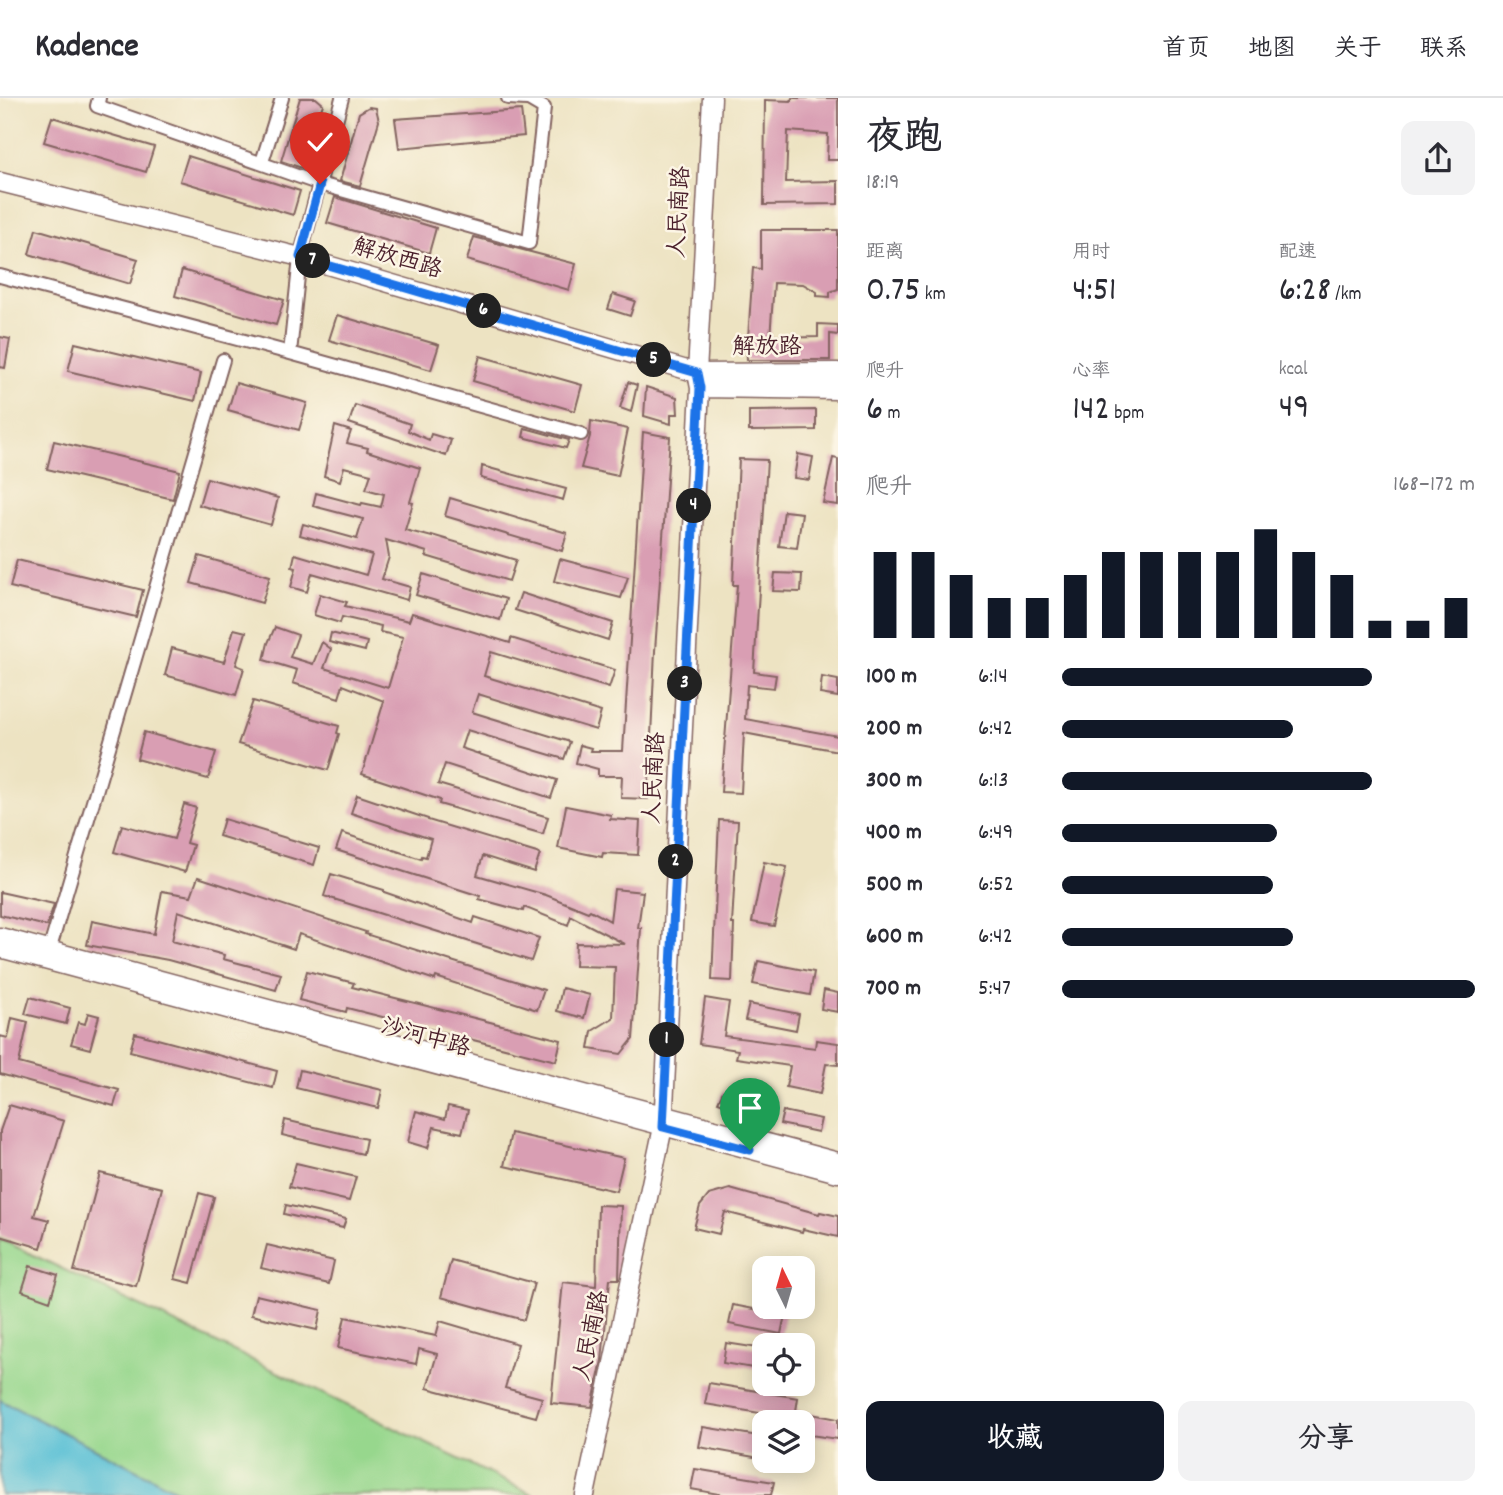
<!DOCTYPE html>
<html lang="zh">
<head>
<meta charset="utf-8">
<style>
  :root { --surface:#fff; --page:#f2f2f3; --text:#2b2b33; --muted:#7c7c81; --line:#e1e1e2; --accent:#111827 }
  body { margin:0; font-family:Dekko,"LXGW WenKai TC",sans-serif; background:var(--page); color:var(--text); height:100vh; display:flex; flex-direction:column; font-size:26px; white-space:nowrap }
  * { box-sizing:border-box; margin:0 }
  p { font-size:23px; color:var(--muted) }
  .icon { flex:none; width:38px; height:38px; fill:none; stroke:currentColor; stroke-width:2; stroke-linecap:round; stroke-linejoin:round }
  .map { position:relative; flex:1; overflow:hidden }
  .sheet { display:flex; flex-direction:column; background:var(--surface); width:665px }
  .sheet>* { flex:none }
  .needle { width:46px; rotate:355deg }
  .tools { position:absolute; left:752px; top:1158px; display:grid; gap:14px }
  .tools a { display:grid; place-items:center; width:63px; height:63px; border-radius:14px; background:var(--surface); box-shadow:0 4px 18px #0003; font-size:35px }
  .pin { position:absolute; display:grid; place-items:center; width:60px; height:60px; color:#fff; margin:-72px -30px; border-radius:50% 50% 50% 0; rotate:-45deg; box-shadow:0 0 7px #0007 }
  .pin .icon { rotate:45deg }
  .km { position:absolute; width:35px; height:35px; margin:-18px; border-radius:50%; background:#222; color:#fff; font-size:19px; line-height:35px; text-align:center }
  .round { display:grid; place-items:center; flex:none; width:74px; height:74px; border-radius:14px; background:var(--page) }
  .summary { display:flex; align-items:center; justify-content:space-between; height:119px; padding:0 28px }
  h1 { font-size:38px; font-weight:600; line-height:52px }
  .metrics { display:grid; grid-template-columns:repeat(3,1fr); gap:10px; height:119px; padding:7px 28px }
  .metrics div { display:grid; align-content:center }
  .metrics b { font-size:35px; font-weight:600 }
  .metrics small { font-size:19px; font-weight:400 }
  .metrics p { font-size:19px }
  .chart { height:196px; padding:14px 28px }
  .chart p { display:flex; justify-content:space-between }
  .chart svg { width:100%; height:126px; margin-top:7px; stroke:var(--accent); stroke-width:6 }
  .button { display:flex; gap:14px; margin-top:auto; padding:14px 28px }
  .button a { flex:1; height:80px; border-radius:14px; background:var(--accent); color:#fff; font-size:28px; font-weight:600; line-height:80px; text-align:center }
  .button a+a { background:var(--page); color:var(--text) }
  ul { padding:0 28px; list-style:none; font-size:23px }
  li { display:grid; grid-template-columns:112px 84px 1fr; align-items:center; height:52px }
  li i { height:18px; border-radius:9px; background:var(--accent) }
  header { display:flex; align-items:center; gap:42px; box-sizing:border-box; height:98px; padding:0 35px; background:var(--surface); border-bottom:2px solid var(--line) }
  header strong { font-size:33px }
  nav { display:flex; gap:38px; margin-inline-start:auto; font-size:24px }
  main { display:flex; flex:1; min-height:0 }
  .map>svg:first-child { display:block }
</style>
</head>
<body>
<header>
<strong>Kadence</strong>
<nav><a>首页</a><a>地图</a><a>关于</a><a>联系</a></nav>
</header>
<main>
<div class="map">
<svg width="838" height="1397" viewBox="0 0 838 1397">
  <rect width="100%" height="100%" fill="#fcf5e5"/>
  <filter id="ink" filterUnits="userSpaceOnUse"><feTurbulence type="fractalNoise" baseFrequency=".0143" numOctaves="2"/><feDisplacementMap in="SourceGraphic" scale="14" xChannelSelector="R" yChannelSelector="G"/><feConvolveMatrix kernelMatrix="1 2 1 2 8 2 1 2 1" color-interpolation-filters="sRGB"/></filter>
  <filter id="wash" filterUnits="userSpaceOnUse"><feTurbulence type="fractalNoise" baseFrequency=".00686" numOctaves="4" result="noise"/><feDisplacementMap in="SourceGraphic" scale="28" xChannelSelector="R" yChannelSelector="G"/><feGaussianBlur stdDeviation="1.57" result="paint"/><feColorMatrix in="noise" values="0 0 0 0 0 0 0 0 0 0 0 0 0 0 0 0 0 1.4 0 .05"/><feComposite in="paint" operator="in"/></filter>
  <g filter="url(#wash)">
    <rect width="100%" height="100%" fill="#ede3c2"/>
    <path fill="#97d78d" stroke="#707b5c" stroke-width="2" d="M0,1141L534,1397H0Z"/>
    <path fill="#58c0d5" stroke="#517080" stroke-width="2" d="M0,1302L186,1397H0Z"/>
    <g id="blocks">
      <path fill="#d99eb3" d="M300,0H316L323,6L302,70L281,63Z
        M792,0H838V62H827L828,36L788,33L786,84L838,83V106L764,107L765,2L791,3Z
        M369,9L376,10L379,23L360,88L340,83L359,15Z
        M521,12L524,38L399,50L395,21Z
        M52,19L154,49L146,74L44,44Z
        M188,58L300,93L293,117L180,83Z
        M335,99L436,130L429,155L327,125Z
        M36,131L138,161L130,186L29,156Z
        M761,132H838V191L830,194V199L817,198V194L803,186L774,185L770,240L818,239V226L838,227V237L830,236V262H747L746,240H748L753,170L761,171Z
        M474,139L576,166L569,192L467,162Z
        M182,172L284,202L276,227L175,198Z
        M613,196L635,203L630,218L608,211Z
        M337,217L439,247L431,272L329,242Z
        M0,239L10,241L5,270L0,269Z
        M75,245L201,275L195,303L68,273Z
        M480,258L582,287L575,313L473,283Z
        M628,284L637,287L631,314L620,310Z
        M236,285L307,305L299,332L228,312Z
        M646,289L677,299L678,316H671V326L644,318Z
        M355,307L410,326L408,333L429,342L431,336L451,342L446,358L349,325Z
        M816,312V332L749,333V313Z
        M591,323L628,331L618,378L581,370L590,338Z
        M335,328L351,333L347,345L368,350L367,353L420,370L410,404L413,405L405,432L432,439V437L516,462L509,483L426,458L427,454L386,442L389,459L382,481L410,489L407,502L312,475L307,494L291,489L296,470L292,469L295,456L366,477L372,457L300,437L303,426L357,441L363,421L313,408L316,395L361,407L362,405L381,409L384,396L366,391L371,376L344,369L340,383L324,378Z
        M525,330L569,342L566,350L523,339Z
        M643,334L670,339L655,553L648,701L621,700L622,678H598V671L576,665L580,647L591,650L590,653H623Z
        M54,343L180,373L173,401L47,371Z
        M798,356L813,359L809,382L794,380Z
        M833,360L838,361V407L823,405Z
        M739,361L767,362L754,574L776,577L774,590L747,587L745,621L838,638V653L744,635L741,695L721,694L737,487H733Z
        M482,368L566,391L563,402L481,380Z
        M207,380L278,400L271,427L199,407Z
        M450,400L567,435L562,453L445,418Z
        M784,413L802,415L797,450L779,448Z
        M199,458L270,478L262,505L191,485Z
        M560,461L628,479L621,500L554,483Z
        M17,462L143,492L136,519L10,489Z
        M775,475L802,476L801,494L773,493Z
        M423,476L506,501L500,522L416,497Z
        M521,495L613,525L608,542L515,512Z
        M320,496L347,504L345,508L374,515L409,523L412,515L510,545L511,540L615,572L609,590L491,554L484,578L601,614L596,632L478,596L472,614L570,644L564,661L467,632L461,650L557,682L551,700L445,666L438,686L548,719L543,736L439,706L440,702L362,676L384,603L343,587L339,600L293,585L297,572L264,562L268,545L275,529L298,537L290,559L313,566L322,544L331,551L324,570L388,590L403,539L380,534L381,528L342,519L340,525L314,517Z
        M234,531L246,534L236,567L244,570L236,597L165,577L172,550L224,564Z
        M331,535L367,544L365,553L329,544Z
        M822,579L838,582V599L820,596Z
        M253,603L339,628L337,635L339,636L328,672L238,646Z
        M144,634L216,654L208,681L137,661Z
        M357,697L428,721V722L540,756L534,774L483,758L477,777L546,797L588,814L590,812L610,823L614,791L643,794L638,830H641L633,941L621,956L589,951L592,933L613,920L615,869L575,868L576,845L625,846L571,818L568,827L524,809L523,813L479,801L480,798L336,752L342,735L421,761L422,758L426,759L431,741L351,715Z
        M184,706L196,710L186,745L193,747L185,774L114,754L122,727L174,741Z
        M566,708L611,717L610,721L640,723L638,757L603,755L602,759L558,750Z
        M224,721L319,750L314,767L219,738Z
        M719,722L738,723L732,826H734L732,883L712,882Z
        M764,764L787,769L774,828L752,824Z
        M331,776L384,792V794L473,825L475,819L539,840L531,863L324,798Z
        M198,779L366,834L365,836L544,892L537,912L436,879L435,882L299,836L294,851L178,813L172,843L224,857L223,861L281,876L276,892L168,862L87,847L92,823L154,836L162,793L191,798Z
        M0,794L54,806L47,828L0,817Z
        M758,863L814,874L810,897L753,886Z
        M307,873L354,885L352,889L561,942L556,963L347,910L346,914L299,902Z
        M562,890L590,897L584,920L557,913Z
        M824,892L838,895V914L821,911Z
        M30,899L70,910L66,926L25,916Z
        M705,900L729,904L724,938L815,950L816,942L838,945V967L826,966L820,996L786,989L790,968L736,960L738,952L699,946Z
        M749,906L799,916L796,932L745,922Z
        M88,915L99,918L90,951L71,946L78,924L85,926Z
        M12,920L28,924L19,965L119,992L114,1008L0,976V938L8,940Z
        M135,935L277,973L273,990L130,953Z
        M300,972L382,992L378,1010L296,990Z
        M723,993L742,1000L737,1011L718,1004Z
        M9,1007L64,1023L34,1118L49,1122L41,1150L0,1138V1033Z
        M448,1008L468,1012L462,1035L434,1029L428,1050L408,1044L416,1013L445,1021Z
        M783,1013L821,1021L818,1034L780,1026Z
        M285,1022L366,1041L363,1056L282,1037Z
        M511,1035L624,1060L616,1093L504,1068Z
        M296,1065L356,1079L349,1103L289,1089Z
        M100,1075L162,1090L136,1188L74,1173Z
        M730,1091L819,1116L820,1114L838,1118V1139L803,1131L802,1134L725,1114L719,1136L694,1130L700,1108L709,1097Z
        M199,1095L214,1099L191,1185L175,1181Z
        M286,1107L346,1121L343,1130L284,1116Z
        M598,1107L621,1108L619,1181H610L602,1262L592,1309L551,1305L563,1184L596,1188Z
        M267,1147L334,1163L329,1186L261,1170Z
        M451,1162L534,1185L524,1222L441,1199Z
        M30,1168L58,1177L50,1203L22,1193Z
        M256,1197L321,1212L317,1232L251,1217Z
        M733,1207L785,1217L781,1236L729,1226Z
        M345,1219L436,1238L440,1223L518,1246L505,1290L542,1300L536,1319L427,1290L437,1256L419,1251L416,1266L338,1250Z
        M726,1245L765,1251V1272L723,1265Z
        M709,1285L798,1300L796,1313L838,1321V1341L803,1336V1325H790L791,1320L705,1306Z
        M703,1329L765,1339V1361L699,1349Z
        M695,1371L774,1384L771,1397H724L691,1391Z"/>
    </g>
  </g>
  <g filter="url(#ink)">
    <use href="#blocks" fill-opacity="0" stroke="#836460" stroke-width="2"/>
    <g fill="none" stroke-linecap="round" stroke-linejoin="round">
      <defs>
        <path id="minor" d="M99,0L97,8L320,86L529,145L544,10L527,0
          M508,0L527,1
          M262,64L282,0
          M0,178L290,255L300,159L342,0
          M290,255L581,336
          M47,860L223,262"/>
        <path id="tertiary" d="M0,838L838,1063
          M0,851L838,1076"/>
        <path id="secondary" d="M0,84L300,159L697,275L838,274
          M700,290L838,292
          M585,1397L663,1029L700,290L697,275L712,0"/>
      </defs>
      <use href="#minor" stroke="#836460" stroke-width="16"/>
      <use href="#tertiary" stroke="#836460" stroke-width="19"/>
      <use href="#secondary" stroke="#836460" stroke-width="21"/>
      <use href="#minor" stroke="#fff" stroke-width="12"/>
      <use href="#tertiary" stroke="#fff" stroke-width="16"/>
      <use href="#secondary" stroke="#fff" stroke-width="18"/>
    </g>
  </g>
  <g fill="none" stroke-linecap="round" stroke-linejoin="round" filter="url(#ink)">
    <defs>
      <path id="route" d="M320,86L300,159L697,275L700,290L663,1029L750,1052"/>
    </defs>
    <use href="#route" stroke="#fff" stroke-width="14"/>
    <use href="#route" stroke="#1a73e8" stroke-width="9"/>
  </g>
  <g text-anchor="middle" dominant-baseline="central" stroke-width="5" stroke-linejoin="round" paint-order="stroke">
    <g font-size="23" fill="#4a1f2b" stroke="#fcf5e5">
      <text transform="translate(681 114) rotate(-87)">人民南路</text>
      <text transform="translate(397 162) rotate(16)">解放西路</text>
      <text x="767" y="250">解放路</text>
      <text transform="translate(656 680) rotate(-87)">人民南路</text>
      <text transform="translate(425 941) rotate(15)">沙河中路</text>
      <text transform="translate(593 1238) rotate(-78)">人民南路</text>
    </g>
  </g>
</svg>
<div class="tools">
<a><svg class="needle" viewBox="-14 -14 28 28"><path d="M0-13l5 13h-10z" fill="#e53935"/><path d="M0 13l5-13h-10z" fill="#7c7c81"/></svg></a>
<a><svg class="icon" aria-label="locate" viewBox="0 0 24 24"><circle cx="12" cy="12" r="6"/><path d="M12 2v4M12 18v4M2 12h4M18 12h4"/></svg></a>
<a><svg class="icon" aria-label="layers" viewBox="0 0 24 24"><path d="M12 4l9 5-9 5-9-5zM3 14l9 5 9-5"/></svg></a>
</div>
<div class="pin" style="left:750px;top:1052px;background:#1e9e55"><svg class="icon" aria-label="arrive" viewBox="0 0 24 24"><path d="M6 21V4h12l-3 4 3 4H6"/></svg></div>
<div class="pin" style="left:320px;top:86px;background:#d93025"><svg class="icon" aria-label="check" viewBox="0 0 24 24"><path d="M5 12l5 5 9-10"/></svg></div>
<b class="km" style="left:667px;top:942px">1</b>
<b class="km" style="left:676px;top:764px">2</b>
<b class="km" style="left:685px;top:586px">3</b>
<b class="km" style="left:694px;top:408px">4</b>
<b class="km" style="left:654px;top:262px">5</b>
<b class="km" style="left:484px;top:213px">6</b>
<b class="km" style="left:313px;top:163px">7</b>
</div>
<section class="sheet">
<div class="summary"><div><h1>夜跑</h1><p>18:19</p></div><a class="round"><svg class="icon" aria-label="share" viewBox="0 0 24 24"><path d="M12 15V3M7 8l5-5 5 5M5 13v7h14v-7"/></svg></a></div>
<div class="metrics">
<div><p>距离</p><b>0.75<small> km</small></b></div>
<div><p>用时</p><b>4:51</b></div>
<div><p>配速</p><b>6:28<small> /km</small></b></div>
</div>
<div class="metrics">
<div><p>爬升</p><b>6<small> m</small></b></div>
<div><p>心率</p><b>142<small> bpm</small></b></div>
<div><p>kcal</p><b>49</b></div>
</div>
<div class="chart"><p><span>爬升</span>168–172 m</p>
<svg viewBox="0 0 160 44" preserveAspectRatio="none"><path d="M5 44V14M15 44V14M25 44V22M35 44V30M45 44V30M55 44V22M65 44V14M75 44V14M85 44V14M95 44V14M105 44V6M115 44V14M125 44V22M135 44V38M145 44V38M155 44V30"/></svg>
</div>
<ul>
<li><b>100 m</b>6:14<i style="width:75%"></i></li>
<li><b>200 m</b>6:42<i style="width:56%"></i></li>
<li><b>300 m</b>6:13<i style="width:75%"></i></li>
<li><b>400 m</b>6:49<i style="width:52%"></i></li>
<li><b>500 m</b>6:52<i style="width:51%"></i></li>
<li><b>600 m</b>6:42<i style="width:56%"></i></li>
<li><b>700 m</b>5:47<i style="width:100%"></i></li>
</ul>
<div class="button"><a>收藏</a><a>分享</a></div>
</section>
</main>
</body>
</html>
